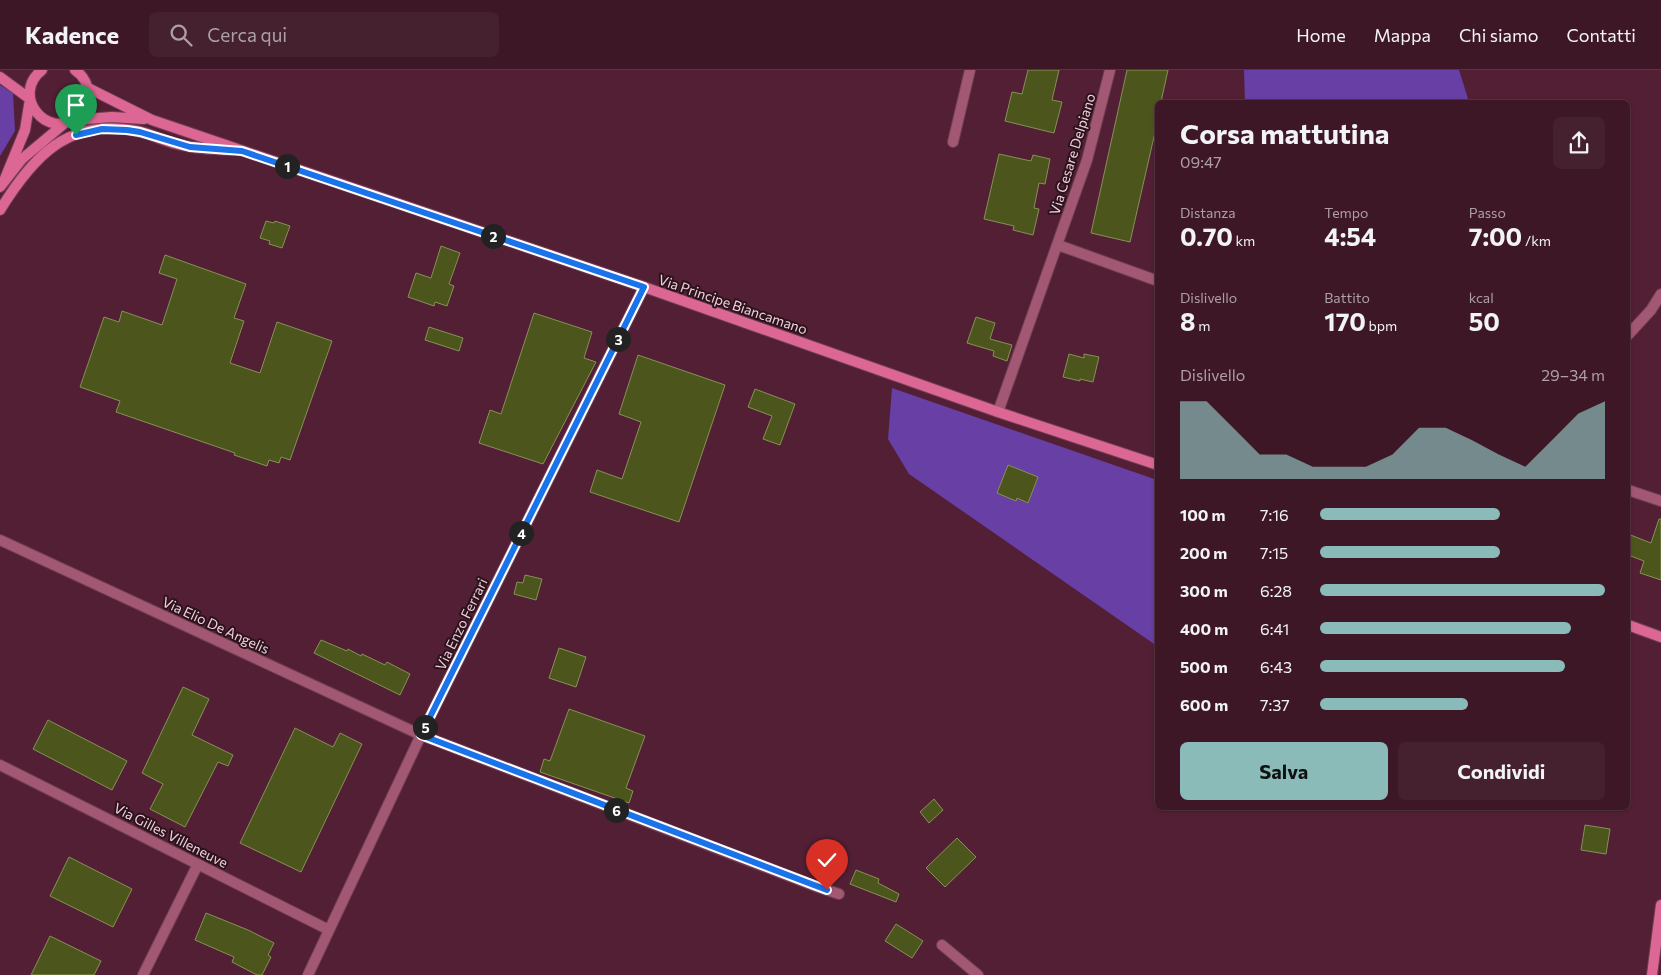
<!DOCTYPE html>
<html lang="it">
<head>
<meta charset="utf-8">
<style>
  :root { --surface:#3e1727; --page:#45202f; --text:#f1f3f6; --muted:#ad9fa7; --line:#573644; --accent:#8bbbb9 }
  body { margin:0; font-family:Commissioner,sans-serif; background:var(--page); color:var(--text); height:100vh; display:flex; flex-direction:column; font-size:19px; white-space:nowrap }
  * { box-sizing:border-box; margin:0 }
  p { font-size:16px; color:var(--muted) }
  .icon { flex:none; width:28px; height:28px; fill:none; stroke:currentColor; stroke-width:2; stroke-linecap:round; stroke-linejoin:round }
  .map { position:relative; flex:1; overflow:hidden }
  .side { position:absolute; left:1155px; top:30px; width:475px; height:710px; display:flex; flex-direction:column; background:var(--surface); border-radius:8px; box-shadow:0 1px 4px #0004,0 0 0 1px var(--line) }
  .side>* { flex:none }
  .pin { position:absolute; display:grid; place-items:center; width:42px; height:42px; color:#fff; margin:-51px -21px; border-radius:50% 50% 50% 0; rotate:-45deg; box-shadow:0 0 5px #0007 }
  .pin .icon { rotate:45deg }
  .km { position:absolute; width:25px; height:25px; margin:-12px; border-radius:50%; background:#222; color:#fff; font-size:14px; line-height:25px; text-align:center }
  .round { display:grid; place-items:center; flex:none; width:52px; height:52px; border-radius:8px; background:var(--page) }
  .head { display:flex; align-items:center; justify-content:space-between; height:85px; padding:0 25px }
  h1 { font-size:28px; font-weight:700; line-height:38px }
  .stats { display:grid; grid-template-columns:repeat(3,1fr); gap:8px; height:85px; padding:5px 25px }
  .stats div { display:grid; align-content:center }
  .stats b { font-size:25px; font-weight:700 }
  .stats small { font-size:14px; font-weight:400 }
  .stats p { font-size:14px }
  .chart { height:140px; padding:10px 25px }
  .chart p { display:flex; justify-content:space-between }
  .chart svg { width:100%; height:90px; margin-top:5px; fill:var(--accent); opacity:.7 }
  .primary-button { display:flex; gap:10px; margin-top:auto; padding:10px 25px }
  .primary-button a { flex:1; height:58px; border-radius:8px; background:var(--accent); color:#111; font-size:20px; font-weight:700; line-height:58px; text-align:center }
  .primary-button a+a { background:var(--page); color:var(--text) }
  ul { padding:0 25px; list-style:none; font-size:16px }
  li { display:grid; grid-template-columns:80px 60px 1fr; align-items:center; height:38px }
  li i { height:12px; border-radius:6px; background:var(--accent) }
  header { display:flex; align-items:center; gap:30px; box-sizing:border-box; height:70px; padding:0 25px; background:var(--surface); border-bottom:1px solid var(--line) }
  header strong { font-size:24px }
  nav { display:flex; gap:28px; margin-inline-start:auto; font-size:18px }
  .search { width:350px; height:45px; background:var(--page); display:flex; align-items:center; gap:12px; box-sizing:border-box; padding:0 18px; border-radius:8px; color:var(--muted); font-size:19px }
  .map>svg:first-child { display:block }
</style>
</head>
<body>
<header>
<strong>Kadence</strong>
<div class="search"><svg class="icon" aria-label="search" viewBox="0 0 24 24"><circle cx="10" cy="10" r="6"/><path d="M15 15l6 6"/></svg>Cerca qui</div>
<nav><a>Home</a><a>Mappa</a><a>Chi siamo</a><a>Contatti</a></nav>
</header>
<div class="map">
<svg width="1661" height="905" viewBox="0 0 1661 905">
  <rect width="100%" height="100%" fill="#531f34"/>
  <path fill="#673fa5" d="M1244,0H1459L1469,32H1245Z
    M0,15L13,23L15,61L0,86Z
    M892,318L1157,410V576L909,404L888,369Z"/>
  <path fill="#4c561c" stroke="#859157" d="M1028,0H1059L1052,30L1062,32L1054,63L1005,51L1012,22L1022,24Z
    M1127,0H1168L1161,32H1158V49L1130,172L1091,163Z
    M999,84L1031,91L1033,85L1050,89L1045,114L1039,113L1034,138L1039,139L1033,165L1013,160L1014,156L984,149Z
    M266,151L274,153L275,151L290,156L282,178L269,174L270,171L260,168Z
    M441,176L460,183L449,214L454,216L447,236L435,232L434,236L408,227L416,203L431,208Z
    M165,185L246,214L234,248L244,251L230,293L260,303L277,252L332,271L290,390L281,387L279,393L269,390L267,396L234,385L235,383L116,342L120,331L80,317L104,247L119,252L122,241L162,255L177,209L159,203Z
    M534,243L592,262L584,288L596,292L543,394L479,373L490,340L501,344Z
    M976,247L995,253L990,269L1012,275L1007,291L993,286L994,281L967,273Z
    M429,257L463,268L459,281L425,270Z
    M1069,284L1084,288V284L1099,287L1093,312L1080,309V311L1063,307Z
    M638,285L725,315L679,452L590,422L597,400L622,409L641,352L619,344Z
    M755,319L795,334L780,375L763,369L772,346L748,337Z
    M1008,395L1038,407L1028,433L1017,428L1016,431L997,423Z
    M1659,449H1661V510L1640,503L1644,491L1628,485V464L1651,473Z
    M525,505L542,509L536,530L514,524L517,512L523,513Z
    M321,570L347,581L348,579L361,586L362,584L385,595L387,592L410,604L400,625L314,583Z
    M559,578L586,587L576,617L549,608Z
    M183,617L209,629L192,665L233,685L228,696L218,692L185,757L150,739L163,714L142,703Z
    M569,639L645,666L626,718L633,721L629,733L540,702L544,689L550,691Z
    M48,650L127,691L112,720L33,679Z
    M295,658L333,677L340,663L362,674L301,802L240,773Z
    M934,729L943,740L929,753L920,742Z
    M1585,755L1610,759L1606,784L1581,780Z
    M957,768L976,787L945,817L926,798Z
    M69,787L132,819L113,857L50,826Z
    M856,800L879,809L878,813L899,824L896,832L850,814Z
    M206,843L248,860L274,873L268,885L271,887L262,905H257L232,892L234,887L195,870Z
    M896,854L923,871L912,888L885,871Z
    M50,866L101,891L94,905H31Z"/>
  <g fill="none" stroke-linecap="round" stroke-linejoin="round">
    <defs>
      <path id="street" d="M953,72L970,0
        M1058,175L1158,211
        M1628,265L1651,240L1661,224
        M998,342L1087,90L1110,0
        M1628,420L1661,431
        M0,470L421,665L815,816L839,824
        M0,695L329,860
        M942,875L978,905
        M143,905L198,794
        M308,905L421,665L644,217"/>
      <path id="secondary" d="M42,0C10,25 47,71 77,47C83,42 87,35 88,27C89,16 84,6 75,0
        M0,7L30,29L25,60L4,111
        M88,18L152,50L644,217L998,342L1158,395
        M73,50L112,47L144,49
        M0,117L22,89L65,53
        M0,140C33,87 68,47 137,61C151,64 164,71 177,74C195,79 212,79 230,80
        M1628,555L1661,567
        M1652,905L1661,835"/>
    </defs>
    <use href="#street" stroke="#6f3e52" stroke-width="12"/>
    <use href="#secondary" stroke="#6f3e52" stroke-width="12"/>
    <use href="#street" stroke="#a25772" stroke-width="10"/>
    <use href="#secondary" stroke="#dd6794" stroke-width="10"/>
  </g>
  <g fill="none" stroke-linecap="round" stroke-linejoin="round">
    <defs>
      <path id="route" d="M76,65L102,59L127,60L140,62L190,77L242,81L644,217L421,665L827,820"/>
    </defs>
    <use href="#route" stroke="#fff" stroke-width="10"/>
    <use href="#route" stroke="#1a73e8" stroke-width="6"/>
  </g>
  <g text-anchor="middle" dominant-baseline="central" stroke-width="4" stroke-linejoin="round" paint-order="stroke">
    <g font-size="14" fill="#f1ced9" stroke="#2b131c">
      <text transform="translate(1072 84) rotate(-73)">Via Cesare Delpiano</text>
      <text transform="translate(733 234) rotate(19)">Via Principe Biancamano</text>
      <text transform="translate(461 554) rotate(-64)">Via Enzo Ferrari</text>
      <text transform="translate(216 555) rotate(25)">Via Elio De Angelis</text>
      <text transform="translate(171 765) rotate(27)">Via Gilles Villeneuve</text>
    </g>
  </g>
</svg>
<div class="pin" style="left:76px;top:65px;background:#1e9e55"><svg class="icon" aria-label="arrive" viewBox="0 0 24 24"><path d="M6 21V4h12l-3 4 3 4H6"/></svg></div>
<div class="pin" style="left:827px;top:820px;background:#d93025"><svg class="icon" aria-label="check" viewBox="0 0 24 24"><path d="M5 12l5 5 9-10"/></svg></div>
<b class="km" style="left:287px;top:96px">1</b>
<b class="km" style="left:493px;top:166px">2</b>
<b class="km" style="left:618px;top:269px">3</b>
<b class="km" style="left:521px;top:463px">4</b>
<b class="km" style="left:425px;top:657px">5</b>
<b class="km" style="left:616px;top:740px">6</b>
<section class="side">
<div class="head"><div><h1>Corsa mattutina</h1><p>09:47</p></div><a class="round"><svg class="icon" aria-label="share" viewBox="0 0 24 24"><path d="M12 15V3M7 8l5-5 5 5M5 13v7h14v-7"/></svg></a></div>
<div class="stats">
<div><p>Distanza</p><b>0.70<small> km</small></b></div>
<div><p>Tempo</p><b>4:54</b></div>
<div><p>Passo</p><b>7:00<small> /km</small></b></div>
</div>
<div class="stats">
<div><p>Dislivello</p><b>8<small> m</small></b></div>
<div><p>Battito</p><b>170<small> bpm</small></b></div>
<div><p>kcal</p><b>50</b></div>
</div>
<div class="chart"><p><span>Dislivello</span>29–34 m</p>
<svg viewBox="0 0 160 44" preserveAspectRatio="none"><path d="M0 44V6L10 6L20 19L30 32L40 32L50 38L60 38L70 38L80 32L90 19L100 19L110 25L120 32L130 38L140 25L150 12L160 6V44z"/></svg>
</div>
<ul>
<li><b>100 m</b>7:16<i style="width:63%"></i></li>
<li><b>200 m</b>7:15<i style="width:63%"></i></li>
<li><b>300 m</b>6:28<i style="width:100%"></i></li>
<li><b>400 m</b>6:41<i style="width:88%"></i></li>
<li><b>500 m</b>6:43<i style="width:86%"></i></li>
<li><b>600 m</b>7:37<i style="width:52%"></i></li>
</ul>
<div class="primary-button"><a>Salva</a><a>Condividi</a></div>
</section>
</div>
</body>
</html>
